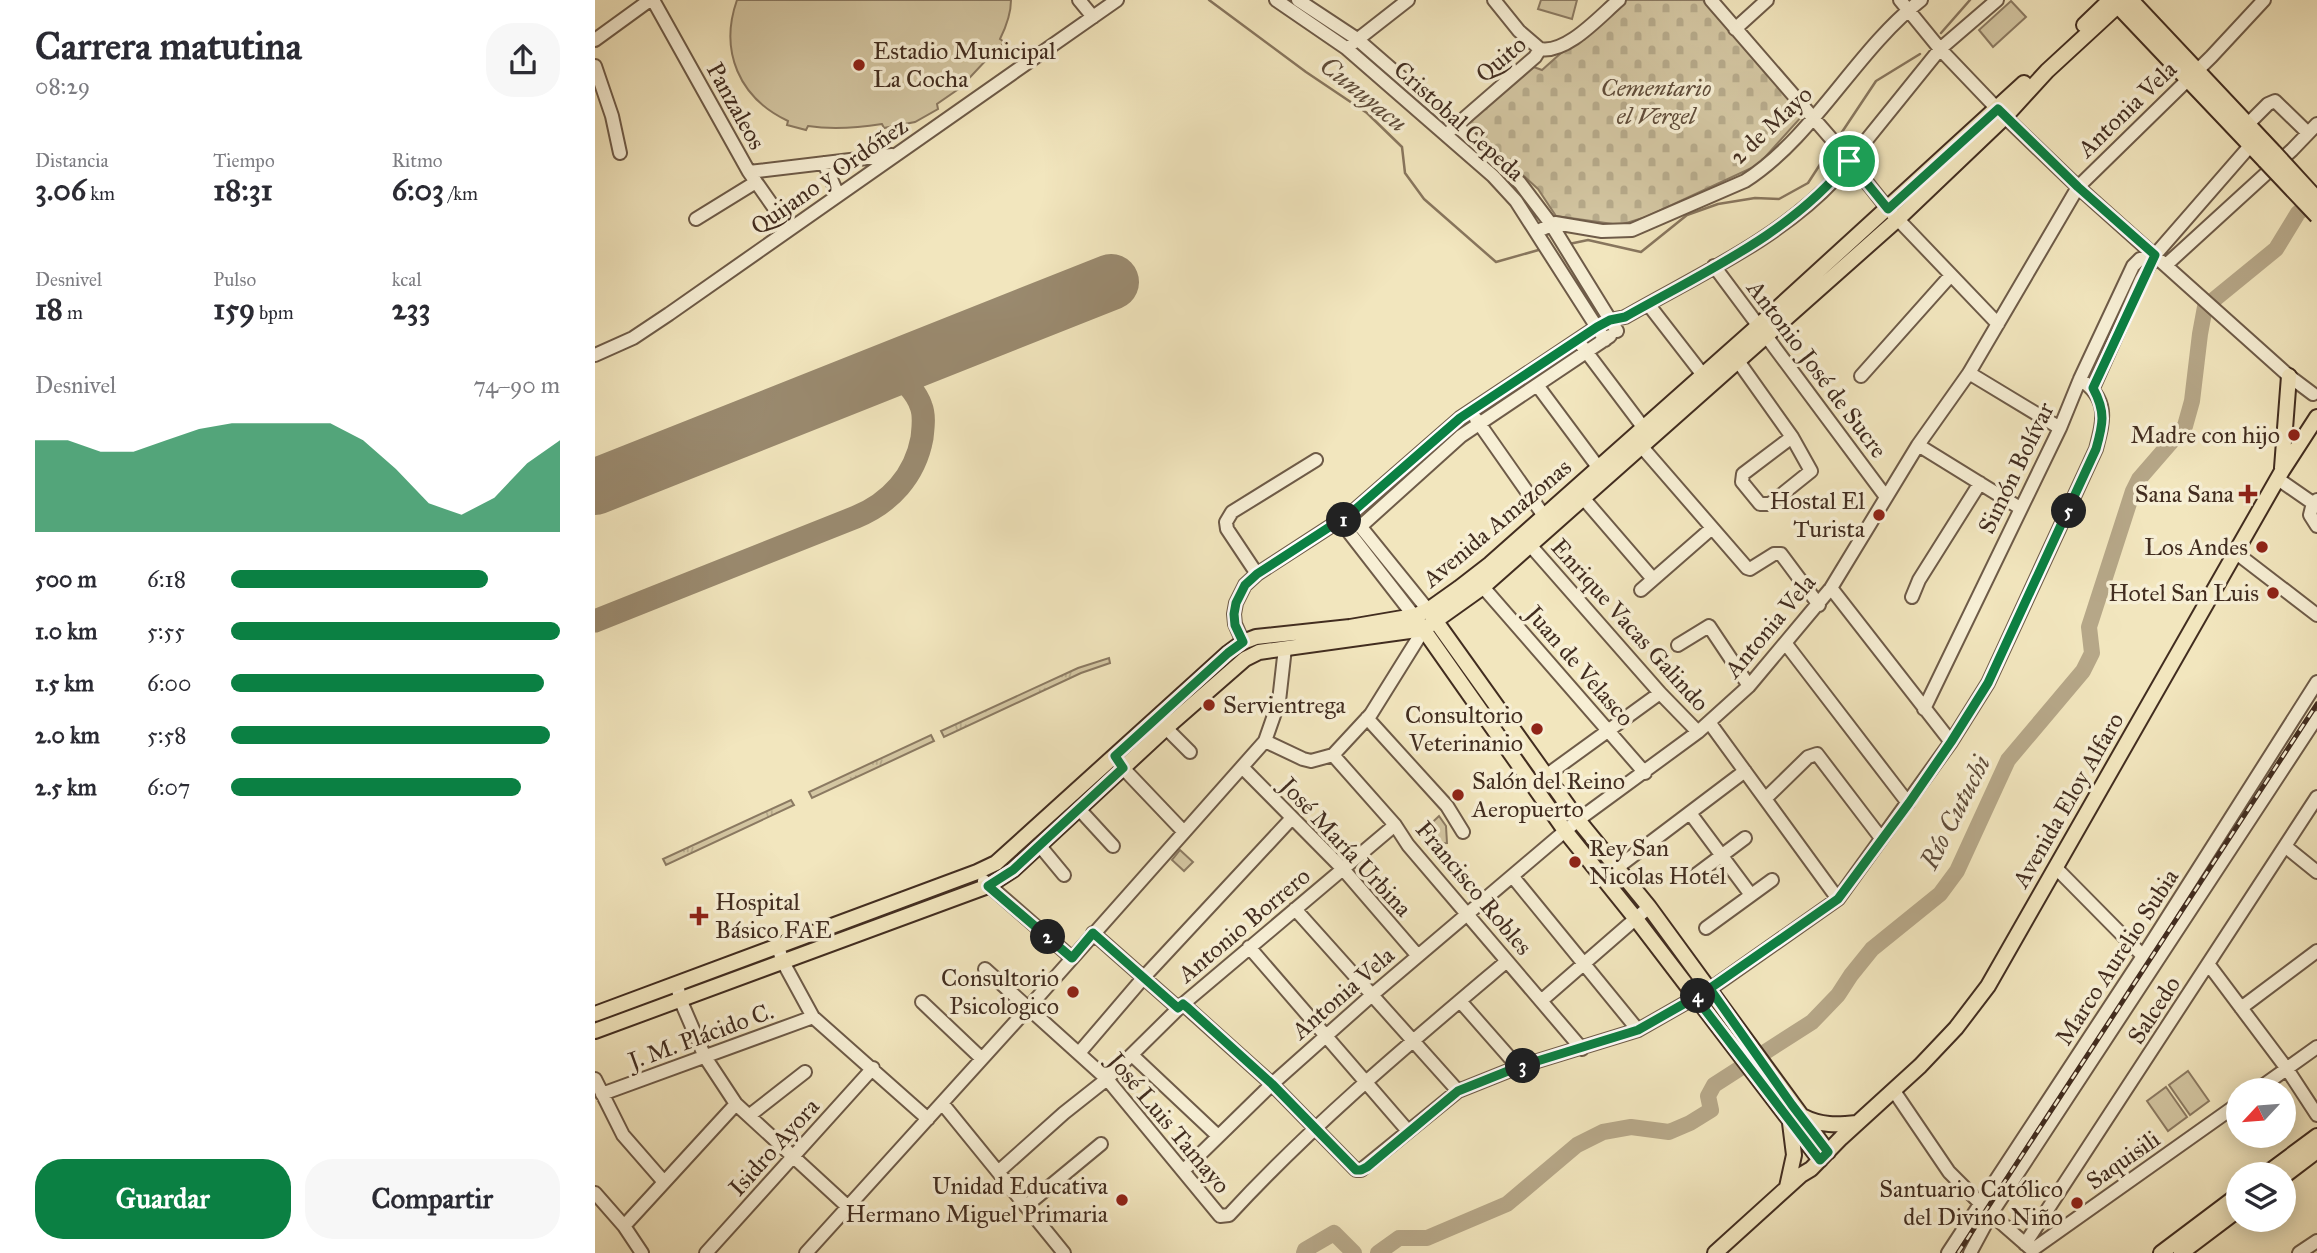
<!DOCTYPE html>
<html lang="es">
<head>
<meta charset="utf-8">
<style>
  :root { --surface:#fff; --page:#f7f7f7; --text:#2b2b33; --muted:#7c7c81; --accent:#0b8043 }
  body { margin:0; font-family:"IM FELL Great Primer",serif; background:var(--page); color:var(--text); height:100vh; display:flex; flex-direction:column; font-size:26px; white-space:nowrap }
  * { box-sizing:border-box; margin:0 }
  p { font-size:23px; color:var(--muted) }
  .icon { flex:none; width:38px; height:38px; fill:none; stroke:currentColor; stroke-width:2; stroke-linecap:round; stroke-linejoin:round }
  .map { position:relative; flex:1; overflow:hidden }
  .panel { display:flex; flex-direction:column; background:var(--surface); width:595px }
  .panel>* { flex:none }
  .needle { width:46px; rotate:244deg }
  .controls { position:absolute; left:1631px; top:1078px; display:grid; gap:14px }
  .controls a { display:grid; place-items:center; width:70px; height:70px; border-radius:50%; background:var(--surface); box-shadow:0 4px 18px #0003; font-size:35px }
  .pin { position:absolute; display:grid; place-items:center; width:60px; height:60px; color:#fff; margin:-30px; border:4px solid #fff; border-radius:50%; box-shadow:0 2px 7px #0007 }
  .km { position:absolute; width:35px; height:35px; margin:-18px; border-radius:50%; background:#222; color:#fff; font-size:19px; line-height:35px; text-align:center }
  .round { display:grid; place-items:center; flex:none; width:74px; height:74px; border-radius:28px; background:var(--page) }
  .summary { display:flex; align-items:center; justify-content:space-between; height:119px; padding:0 35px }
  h1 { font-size:38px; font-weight:800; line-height:52px }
  .figures { display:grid; grid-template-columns:repeat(3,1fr); gap:10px; height:119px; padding:7px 35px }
  .figures div { display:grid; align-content:center }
  .figures b { font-size:30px; font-weight:800 }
  .figures small { font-size:19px; font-weight:400 }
  .figures p { font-size:19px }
  .chart { height:196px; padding:14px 35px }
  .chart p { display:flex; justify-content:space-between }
  .chart svg { width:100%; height:126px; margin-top:7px; fill:var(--accent); opacity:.7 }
  .primary-button { display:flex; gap:14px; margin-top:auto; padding:14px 35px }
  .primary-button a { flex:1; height:80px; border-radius:28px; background:var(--accent); color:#fff; font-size:28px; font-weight:800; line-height:80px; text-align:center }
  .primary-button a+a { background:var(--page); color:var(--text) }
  ul { padding:0 35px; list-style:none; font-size:23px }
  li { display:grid; grid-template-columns:112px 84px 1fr; align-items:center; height:52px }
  li i { height:18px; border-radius:9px; background:var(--accent) }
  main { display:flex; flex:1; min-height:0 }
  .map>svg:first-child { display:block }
</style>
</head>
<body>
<main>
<section class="panel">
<div class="summary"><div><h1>Carrera matutina</h1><p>08:29</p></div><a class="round"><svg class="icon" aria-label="share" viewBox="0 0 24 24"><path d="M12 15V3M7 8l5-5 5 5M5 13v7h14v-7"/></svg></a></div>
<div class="figures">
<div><p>Distancia</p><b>3.06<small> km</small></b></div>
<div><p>Tiempo</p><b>18:31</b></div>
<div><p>Ritmo</p><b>6:03<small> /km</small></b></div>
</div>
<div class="figures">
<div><p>Desnivel</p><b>18<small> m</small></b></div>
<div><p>Pulso</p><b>159<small> bpm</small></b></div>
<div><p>kcal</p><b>233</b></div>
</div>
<div class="chart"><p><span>Desnivel</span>74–90 m</p>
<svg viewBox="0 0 160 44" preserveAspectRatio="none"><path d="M0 44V12L10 12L20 16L30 16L40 12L50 8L60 6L70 6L80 6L90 6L100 12L110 22L120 34L130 38L140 32L150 20L160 12V44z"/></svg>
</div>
<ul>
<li><b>500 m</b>6:18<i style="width:78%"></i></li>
<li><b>1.0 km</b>5:55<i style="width:100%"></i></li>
<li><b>1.5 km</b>6:00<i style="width:95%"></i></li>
<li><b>2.0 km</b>5:58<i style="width:97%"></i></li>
<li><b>2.5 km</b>6:07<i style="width:88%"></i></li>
</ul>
<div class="primary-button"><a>Guardar</a><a>Compartir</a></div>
</section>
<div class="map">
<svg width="1722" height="1253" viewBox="0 0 1722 1253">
  <defs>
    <pattern id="grass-tufts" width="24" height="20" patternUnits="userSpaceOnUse" patternTransform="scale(1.75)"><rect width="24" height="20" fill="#d4c7a3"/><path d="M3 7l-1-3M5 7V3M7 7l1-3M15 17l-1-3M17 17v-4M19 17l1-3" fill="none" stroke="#b7ab8c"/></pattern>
    <pattern id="cemetery-stones" width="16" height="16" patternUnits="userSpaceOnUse" patternTransform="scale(1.75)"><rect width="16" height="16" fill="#d4c7a3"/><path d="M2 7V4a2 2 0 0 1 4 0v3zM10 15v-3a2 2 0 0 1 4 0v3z" fill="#b7ab8c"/></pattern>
  </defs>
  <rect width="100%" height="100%" fill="#f2e6be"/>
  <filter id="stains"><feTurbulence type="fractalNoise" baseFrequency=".00286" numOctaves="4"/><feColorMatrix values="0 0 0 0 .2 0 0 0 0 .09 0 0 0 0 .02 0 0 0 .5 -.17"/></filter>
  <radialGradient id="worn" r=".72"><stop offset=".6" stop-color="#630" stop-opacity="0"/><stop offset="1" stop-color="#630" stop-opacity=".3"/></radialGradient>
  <path fill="url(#grass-tufts)" stroke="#8b7a62" stroke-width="2" d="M514,658L515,663L486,673L349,737L346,731L483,668Z
    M336,735L339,741L217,798L214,792Z
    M520,759L524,764L423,857L398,874L397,871Z
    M196,800L199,805L71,865L68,859Z
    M844,816L851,826L852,843L834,844L825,834Z
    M585,850L598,862L589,871L577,860Z
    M382,876L383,882L205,948L204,945Z"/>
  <path fill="url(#cemetery-stones)" stroke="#8b7a62" stroke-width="2" d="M1025,0H1108L1208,115L1163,165L1051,217L1025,225L961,216L943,189L871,123L936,66L947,70Z"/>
  <path fill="#d4c7a3" stroke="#8b7a62" stroke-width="2" d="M142,0H416C416,14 411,27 405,39L409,42L398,59L394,57L365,88L342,104L343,109L320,122L289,128L287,124C262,128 238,130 213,126L211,130L192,125L193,121C144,98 124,51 142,0Z
    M946,0H982L977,19L943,9Z
    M1416,1L1431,17L1398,47L1384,30Z
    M1593,1071L1614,1101L1595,1115L1574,1085Z
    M1571,1087L1592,1117L1573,1131L1552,1101Z"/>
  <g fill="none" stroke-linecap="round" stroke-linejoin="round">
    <path stroke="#88765e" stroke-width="2.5" d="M614,0L711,72L772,113L807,147L810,173L829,199L901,262L947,249
      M1346,33L1375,0
      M1243,138L1281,81L1325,54
      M974,244L993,240L1046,252L1092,215L1123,204L1160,198L1184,199L1213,183L1237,146"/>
    <path stroke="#b6a788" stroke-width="16" d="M709,1253L710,1250L739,1233L759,1253
      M783,1253L804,1238H832L912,1204L982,1145L1008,1132L1036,1127L1074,1132L1095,1123L1116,1110L1113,1096L1119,1085L1217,1022L1243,995L1256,975L1277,949L1345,894L1362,871L1413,760L1488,671L1497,653L1494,627L1538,491L1544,479L1590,426L1597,401L1605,334L1610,307L1681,249L1703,213L1722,198"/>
    <path stroke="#9a8a6f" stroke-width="23" d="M0,621L261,517C295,503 320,476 327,438C328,428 330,416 326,406C321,391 308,379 295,370"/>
    <path stroke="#9a8a6f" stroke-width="56" d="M0,487L516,282"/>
    <defs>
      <path id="minor" d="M58,0L154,172L194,229
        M484,0L498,17
        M681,0L751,48L898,176L921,201L1010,340
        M703,0L762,39L861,125L925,183L956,224L1022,331
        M899,0L924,31L945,49
        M1116,0L1246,150L1293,209L1403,324
        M1305,0L1345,49L1410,117L1483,187L1694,376L1718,394
        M1140,29L1172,0
        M0,40L55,0
        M758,43L813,0
        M945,49C972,54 1005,16 1024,0
        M0,66L17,116L25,153
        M1653,124L1673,104L1680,101L1713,133
        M857,129L940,57L945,49
        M229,163L243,195
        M154,172L297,155
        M101,219L161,182
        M941,232L960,223L1007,231L1037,230L1150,181C1220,136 1261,50 1326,0
        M1571,265L1697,150L1722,124
        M1119,266L1291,497
        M1053,304L1108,375
        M987,346L1048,427
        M0,355L38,338L74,314L522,0
        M1143,361L1197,437L1216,471L1175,504H1165L1147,482L1148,474L1197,437
        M1374,373L1465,428
        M1266,376L1356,275
        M942,385L1003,467
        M1498,388L1546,280L1560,255L1661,139
        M881,419L949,516
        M1323,445L1425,508
        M1047,447L1152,568L1155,569L1179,554H1186L1224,605
        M1683,479L1722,506
        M989,499L1058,579
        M1722,500L1718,503L1715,515L1722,526
        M761,521L833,610
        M746,522L819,616
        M765,527L866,436L1015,336
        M935,545L1065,693L1103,732
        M1640,552L1722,615
        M662,574L632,529L631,522L637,512L721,460
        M888,587L1050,773
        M1236,588L1356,742
        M1046,590L1117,528
        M1317,597L1324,580L1385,483
        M648,642L640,624L639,614L641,603L650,585L662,574L739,524L746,522L865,418L1002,327L1015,320L1030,317C1101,276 1184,239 1240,179L1345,49L1402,0
        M1191,644L1313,803
        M1083,645L1114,626L1154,686
        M1329,709L1465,428L1485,379L1538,266L1545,259L1560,255
        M772,718L852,806L868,832
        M1114,722L1243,899
        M571,728L595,752
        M670,741L708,759L716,761L738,755L776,714L829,629
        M738,755L800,825L813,845L987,1049
        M520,756L528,768L588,831
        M648,768L748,869L823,956
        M952,775L1065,693
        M1171,798L1213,757L1222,754L1286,838
        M484,809L518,846
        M1095,813L1156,895
        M445,846L469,875
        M1691,847L1722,872
        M1023,867L1150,771
        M1461,868L1548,956
        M1102,874L1150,838
        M918,877L1043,1030
        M389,881L477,958
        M700,909L863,1091
        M1111,928L1177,880
        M498,933L583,1008
        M183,947L188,962L218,1017L333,1119
        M654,947L813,1131
        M1614,965L1692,1069L1722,1115
        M390,969L512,1079L625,1216L634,1215C721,1121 815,1043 912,961
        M82,984L85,999L110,1057L141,1104L253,1207
        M865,1001L923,1067
        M946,1001L1054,907
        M327,1002L386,1058
        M588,1004L677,1084L761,1170H766L863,1091L923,1067L1043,1030L1115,989L1243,899L1356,742L1393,683L1501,449C1509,419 1514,399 1485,379
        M1646,1008L1722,951
        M484,1053L549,977L697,818
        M537,1055L623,1136
        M0,1079L28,1135L69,1182
        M1662,1090L1722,1047
        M1299,1091L1354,1172L1396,1214L1435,1248
        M7,1094L218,1017
        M347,1103L469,1253
        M155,1115L210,1072
        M589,1170L677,1084L777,995L983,820L1103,732L1154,686L1236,588L1323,445L1374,373L1483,187L1616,57L1669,0
        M403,1172L469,1113L512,1079L588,1004L800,825
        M0,1193L29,1226L47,1253
        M431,1206L506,1144
        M29,1226L141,1104
        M1430,1244L1722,797
        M1437,1250L1643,1104
        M111,1253L278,1068
        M211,1253L434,1007L670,741L684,701L690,648
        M1353,1253L1548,956L1722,682
        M1375,1253L1396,1214L1722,717
        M1704,1253L1722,1241"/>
      <path id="major" d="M1536,0L1680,153
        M1518,1L1670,161
        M1489,25L1515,0
        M1687,468L1694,376
        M835,613L983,820L1054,907L1233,1152
        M824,623L971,832L1041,919L1225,1160
        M0,1014L382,872L401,863L633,653L648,642L661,637L755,627L819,616L833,610L864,588L895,564L1163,326L1429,83
        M0,1031L393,886L418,870L571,728L650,659L664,652L829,629L888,587L1303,219L1410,117L1452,71L1529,0
        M1207,1116C1226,1126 1242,1125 1262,1123
        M1671,1174L1722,1136
        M1689,1176L1722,1151
        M1192,1187L1199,1155L1195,1123
        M1120,1253L1206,1175L1216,1169L1246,1138L1325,1066L1361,1028L1393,986L1687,471L1722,417
        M1566,1253L1643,1195
        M1586,1253L1643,1210"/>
    </defs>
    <use href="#minor" stroke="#6e5b48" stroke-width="16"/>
    <use href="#major" stroke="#422d20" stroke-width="18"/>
    <use href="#minor" stroke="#f7efd5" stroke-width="12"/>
    <use href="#major" stroke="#f2e6be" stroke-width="14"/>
    <defs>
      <path id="rail" d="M1363,1253L1722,704"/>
    </defs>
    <use href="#rail" stroke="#422d20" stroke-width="5"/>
    <use href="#rail" stroke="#f7efd5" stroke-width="2.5" stroke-dasharray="8" stroke-linecap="butt"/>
    <defs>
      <path id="major-bridge" d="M1680,153L1722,199
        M1670,161L1722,216"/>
    </defs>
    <use href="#major-bridge" stroke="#422d20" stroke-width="18" stroke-linecap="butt"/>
    <use href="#major-bridge" stroke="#f2e6be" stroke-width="14"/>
  </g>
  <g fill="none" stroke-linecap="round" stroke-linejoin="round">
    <defs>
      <path id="route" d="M1254,161C1197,233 1109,272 1030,317L1015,320L1002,327L865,418L746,522L739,524L662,574L650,585L641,603L639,614L640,625L648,642L633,653L520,756L528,768L418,870L393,886L477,958L498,933L583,1008L588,1004L593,1008L677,1084L761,1170H766L772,1167L863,1091L923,1067L1043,1030L1115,989L1197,1105L1233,1152L1225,1160L1101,998L1127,980L1243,899L1314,803L1356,742L1393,683L1501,449C1508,424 1511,412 1498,388L1560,255L1483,187L1403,109L1293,209L1254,161"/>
    </defs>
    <use href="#route" stroke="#fff" stroke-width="14"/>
    <use href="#route" stroke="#0b8043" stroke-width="9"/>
  </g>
  <g fill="#8f2418" stroke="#f7efd5" stroke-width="2.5">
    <circle cx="264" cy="65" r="7"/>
    <circle cx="1699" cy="435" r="7"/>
    <path d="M1649.5 483.5h7v7h7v7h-7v7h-7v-7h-7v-7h7z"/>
    <circle cx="1284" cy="515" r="7"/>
    <circle cx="1667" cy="547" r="7"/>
    <circle cx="1678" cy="593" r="7"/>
    <circle cx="614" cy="705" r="7"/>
    <circle cx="942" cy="729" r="7"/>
    <circle cx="863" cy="795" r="7"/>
    <circle cx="980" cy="862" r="7"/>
    <path d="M100.5 905.5h7v7h7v7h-7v7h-7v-7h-7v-7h7z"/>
    <circle cx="478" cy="992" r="7"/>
    <circle cx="527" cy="1200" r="7"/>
    <circle cx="1482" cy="1203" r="7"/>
  </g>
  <g text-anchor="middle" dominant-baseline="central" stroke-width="7" stroke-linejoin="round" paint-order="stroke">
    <g font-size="24" fill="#422d20" stroke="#f7efd5" text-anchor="end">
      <text x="278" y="51" text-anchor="start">Estadio Municipal<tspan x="278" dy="28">La Cocha</tspan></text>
      <text x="1685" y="435">Madre con hijo</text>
      <text x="1639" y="494">Sana Sana</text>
      <text x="1270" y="501">Hostal El<tspan x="1270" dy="28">Turista</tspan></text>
      <text x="1653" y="547">Los Andes</text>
      <text x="1664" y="593">Hotel San Luis</text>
      <text x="628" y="705" text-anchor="start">Servientrega</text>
      <text x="928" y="715">Consultorio<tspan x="928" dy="28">Veterinanio</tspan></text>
      <text x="877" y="781" text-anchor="start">Salón del Reino<tspan x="877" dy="28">Aeropuerto</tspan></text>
      <text x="994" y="848" text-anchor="start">Rey San<tspan x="994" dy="28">Nicolas Hotel</tspan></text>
      <text x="120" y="902" text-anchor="start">Hospital<tspan x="120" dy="28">Básico FAE</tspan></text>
      <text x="464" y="978">Consultorio<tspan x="464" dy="28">Psicologico</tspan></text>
      <text x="513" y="1186">Unidad Educativa<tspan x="513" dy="28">Hermano Miguel Primaria</tspan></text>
      <text x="1468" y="1189">Santuario Católico<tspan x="1468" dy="28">del Divino Niño</tspan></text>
    </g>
    <g font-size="24" fill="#422d20" stroke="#f7efd5">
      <text transform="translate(906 59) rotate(-40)">Quito</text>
      <text transform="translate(141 106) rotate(61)">Panzaleos</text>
      <text transform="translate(1532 109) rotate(-44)">Antonia Vela</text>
      <text transform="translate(864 121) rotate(42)">Cristobal Cepeda</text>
      <text transform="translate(1176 125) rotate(-43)">2 de Mayo</text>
      <text transform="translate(234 176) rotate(-35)">Quijano y Ordóñez</text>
      <text transform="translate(1222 369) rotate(53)">Antonio José de Sucre</text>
      <text transform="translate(1421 468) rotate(-64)">Simón Bolívar</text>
      <text transform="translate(902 523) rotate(-40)">Avenida Amazonas</text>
      <text transform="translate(1035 625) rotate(48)">Enrique Vacas Galindo</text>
      <text transform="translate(1175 626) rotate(-50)">Antonia Vela</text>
      <text transform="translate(985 666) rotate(49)">Juan de Velasco</text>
      <text transform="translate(1473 800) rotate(-60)">Avenida Eloy Alfaro</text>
      <text transform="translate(751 847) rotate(47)">José María Urbina</text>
      <text transform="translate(879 888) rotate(50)">Francisco Robles</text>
      <text transform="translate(649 925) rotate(-40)">Antonio Borrero</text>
      <text transform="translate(1522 957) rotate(-57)">Marco Aurelio Subia</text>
      <text transform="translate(748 993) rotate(-41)">Antonia Vela</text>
      <text transform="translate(1559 1010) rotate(-57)">Salcedo</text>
      <text transform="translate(106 1036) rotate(-20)">J. M. Plácido C.</text>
      <text transform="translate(574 1123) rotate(50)">José Luis Tamayo</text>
      <text transform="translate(179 1147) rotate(-48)">Isidro Ayora</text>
      <text transform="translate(1528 1160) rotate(-35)">Saquisili</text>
    </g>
    <g font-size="24" font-style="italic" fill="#5f4c3a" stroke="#f7efd5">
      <text x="1061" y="88">Cementario<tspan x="1061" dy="28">el Vergel</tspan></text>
    </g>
    <g font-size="26" font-style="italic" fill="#5f4c3a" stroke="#f7efd5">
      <text transform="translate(769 94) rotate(39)">Cunuyacu</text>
      <text transform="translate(1360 812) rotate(-63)">Río Cutuchi</text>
    </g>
  </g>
  <rect width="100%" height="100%" filter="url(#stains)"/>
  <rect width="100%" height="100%" fill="url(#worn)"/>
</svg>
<div class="controls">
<a><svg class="needle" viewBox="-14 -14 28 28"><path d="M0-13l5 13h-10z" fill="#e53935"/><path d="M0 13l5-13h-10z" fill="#7c7c81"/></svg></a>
<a><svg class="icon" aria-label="layers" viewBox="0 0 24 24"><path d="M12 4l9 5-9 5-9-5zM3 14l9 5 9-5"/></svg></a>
</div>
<div class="pin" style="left:1254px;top:161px;background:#1e9e55"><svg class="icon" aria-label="arrive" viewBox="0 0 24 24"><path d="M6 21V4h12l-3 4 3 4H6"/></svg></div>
<b class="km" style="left:749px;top:520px">1</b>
<b class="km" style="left:453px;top:937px">2</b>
<b class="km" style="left:928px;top:1066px">3</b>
<b class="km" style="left:1103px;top:996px">4</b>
<b class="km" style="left:1474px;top:511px">5</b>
</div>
</main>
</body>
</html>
